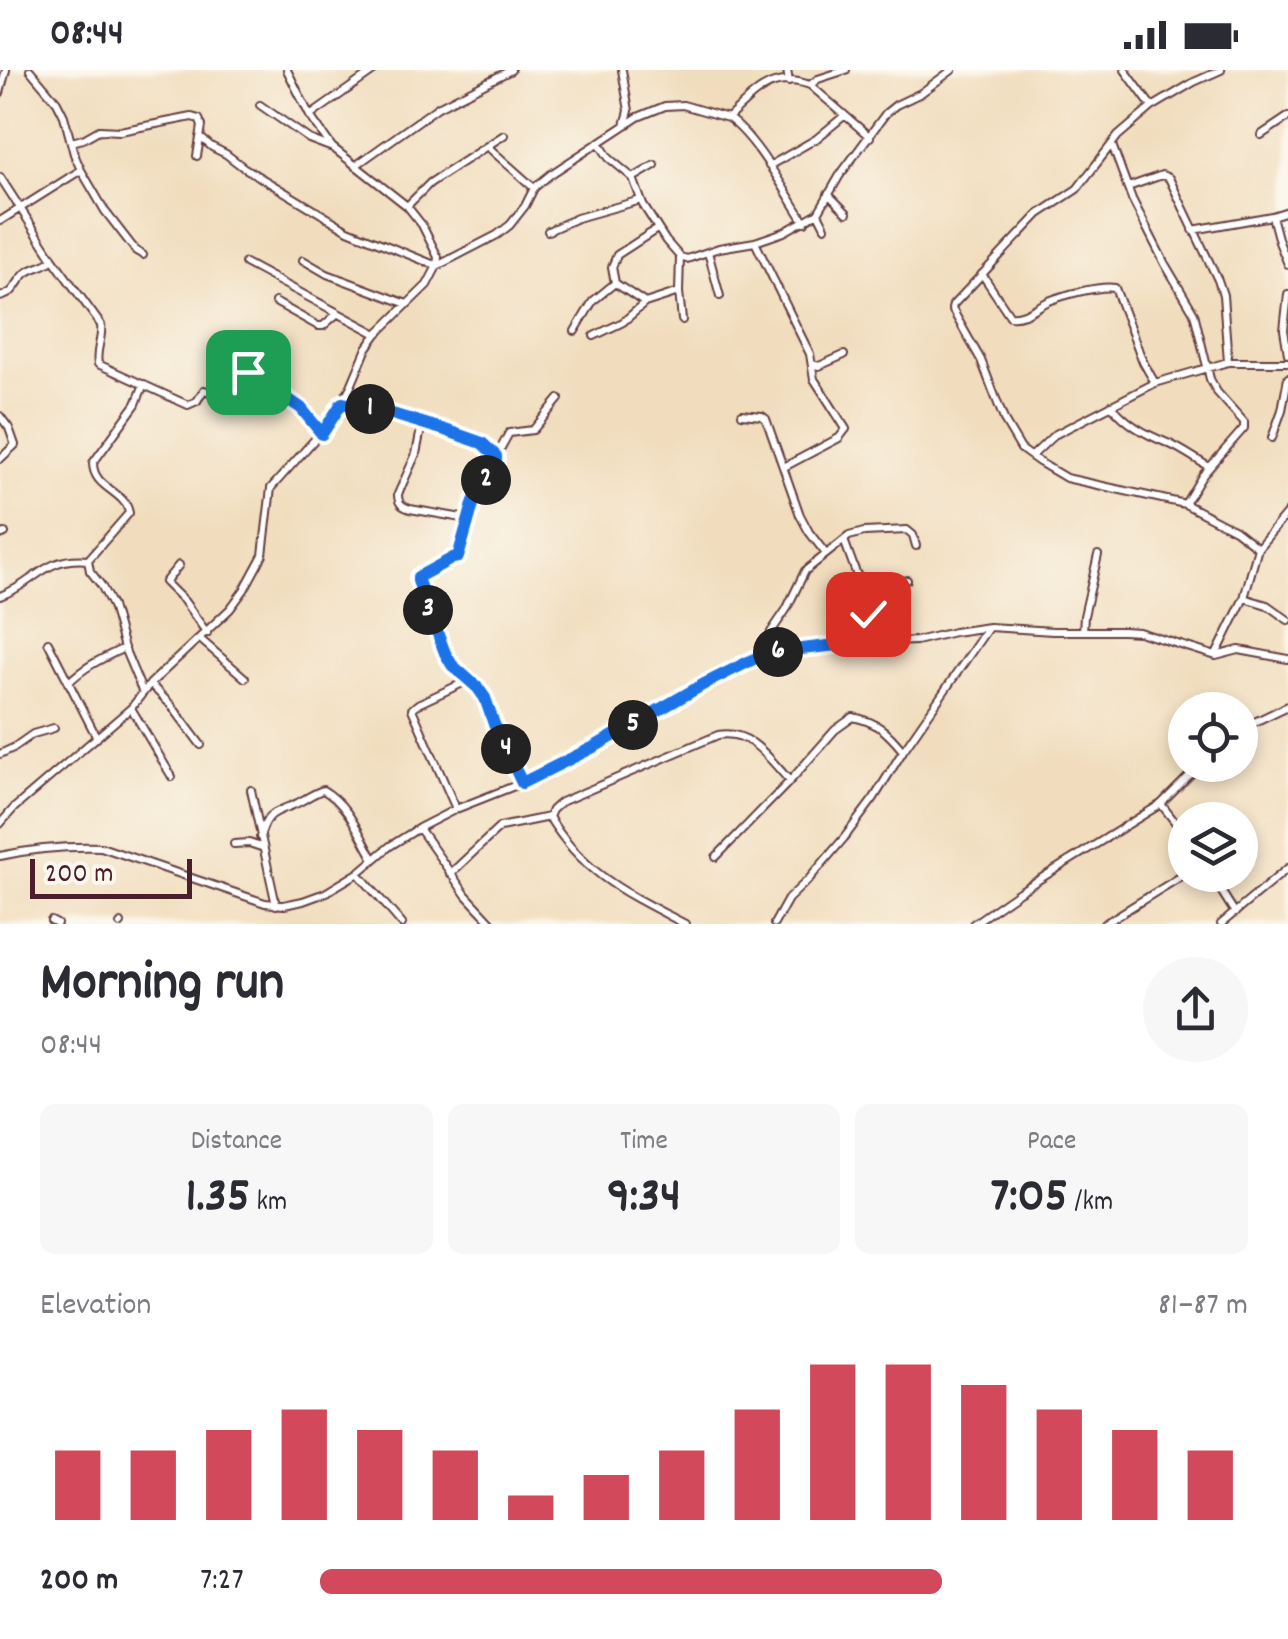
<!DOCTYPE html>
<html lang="en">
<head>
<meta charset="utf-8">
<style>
  :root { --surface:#fff; --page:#f7f7f7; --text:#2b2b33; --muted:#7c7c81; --accent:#d1495b }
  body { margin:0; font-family:Dekko,sans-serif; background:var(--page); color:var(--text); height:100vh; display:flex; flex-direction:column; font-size:38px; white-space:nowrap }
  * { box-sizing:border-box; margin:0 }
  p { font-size:32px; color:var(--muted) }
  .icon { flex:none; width:55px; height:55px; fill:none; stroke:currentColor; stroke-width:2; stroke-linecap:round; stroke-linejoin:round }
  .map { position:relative; height:854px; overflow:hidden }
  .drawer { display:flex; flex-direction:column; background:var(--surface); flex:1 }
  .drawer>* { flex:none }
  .buttons { position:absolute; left:1168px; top:622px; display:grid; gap:20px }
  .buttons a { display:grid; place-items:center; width:90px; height:90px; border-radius:50%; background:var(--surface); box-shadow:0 5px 15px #0003; font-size:50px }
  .scale { position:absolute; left:30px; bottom:25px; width:162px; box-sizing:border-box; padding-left:10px; border:5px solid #4a1f2b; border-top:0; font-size:28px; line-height:35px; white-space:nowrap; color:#4a1f2b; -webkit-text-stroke:8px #fbf7ec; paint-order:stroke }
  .pin { position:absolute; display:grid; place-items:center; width:85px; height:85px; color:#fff; margin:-42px; border-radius:20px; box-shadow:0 5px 15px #0006 }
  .km { position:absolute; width:50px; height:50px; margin:-25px; border-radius:50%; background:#222; color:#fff; font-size:28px; line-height:50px; text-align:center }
  .round { display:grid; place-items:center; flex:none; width:105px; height:105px; border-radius:52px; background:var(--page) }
  .overview { display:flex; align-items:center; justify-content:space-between; height:170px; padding:0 40px }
  h1 { font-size:55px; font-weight:700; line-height:75px }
  .figures { display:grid; grid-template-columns:repeat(3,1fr); gap:15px; height:170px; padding:10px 40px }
  .figures div { display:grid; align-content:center; border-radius:15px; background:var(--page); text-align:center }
  .figures b { font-size:50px; font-weight:700 }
  .figures small { font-size:28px; font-weight:400 }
  .figures p { font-size:28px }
  .chart { height:280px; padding:20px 40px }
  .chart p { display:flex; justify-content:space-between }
  .chart svg { width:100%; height:180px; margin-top:10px; stroke:var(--accent); stroke-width:6 }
  ul { padding:0 40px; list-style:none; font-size:32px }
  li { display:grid; grid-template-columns:160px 120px 1fr; align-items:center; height:75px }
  li i { height:25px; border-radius:12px; background:var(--accent) }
  .status { display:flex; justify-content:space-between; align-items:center; height:70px; padding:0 50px; background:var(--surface); direction:ltr }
  .status svg { height:28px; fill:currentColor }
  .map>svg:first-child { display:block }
</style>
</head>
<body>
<div class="status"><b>08:44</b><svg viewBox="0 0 49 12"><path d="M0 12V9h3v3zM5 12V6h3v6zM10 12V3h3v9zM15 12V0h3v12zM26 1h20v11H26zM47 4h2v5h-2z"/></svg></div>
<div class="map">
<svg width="1288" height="854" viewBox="0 0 1288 854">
  <rect width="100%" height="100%" fill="#fbf7ec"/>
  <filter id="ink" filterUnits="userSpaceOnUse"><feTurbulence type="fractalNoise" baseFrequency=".01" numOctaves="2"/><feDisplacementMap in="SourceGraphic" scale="20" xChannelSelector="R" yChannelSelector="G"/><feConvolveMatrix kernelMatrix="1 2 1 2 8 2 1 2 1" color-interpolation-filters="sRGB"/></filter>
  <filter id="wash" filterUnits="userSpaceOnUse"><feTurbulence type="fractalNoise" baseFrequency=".0048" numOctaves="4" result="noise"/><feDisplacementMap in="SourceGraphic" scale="40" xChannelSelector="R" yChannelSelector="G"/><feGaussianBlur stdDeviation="2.25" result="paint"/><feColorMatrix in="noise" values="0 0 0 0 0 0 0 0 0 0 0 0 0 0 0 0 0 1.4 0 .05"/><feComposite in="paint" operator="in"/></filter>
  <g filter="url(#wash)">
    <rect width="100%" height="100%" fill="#f1ddbd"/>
  </g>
  <g filter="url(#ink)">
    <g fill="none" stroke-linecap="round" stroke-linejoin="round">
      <defs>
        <path id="street" d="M30,0L57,32L64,46L74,84L81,100L105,141L136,181L143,185
          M622,0L629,41L625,55
          M787,0L789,12
          M1125,0L1152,37
          M1221,0L1194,12L1152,37L1118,66L1077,119L1039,144L953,235L952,239L981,290L1005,352L1021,379L1039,392L1066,408L1185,434L1235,460L1258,478
          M810,15L818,9L846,0
          M0,23L6,0
          M260,35L309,69L330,77
          M310,46L375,0
          M728,48C757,68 785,122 805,152
          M1261,65L1288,47
          M201,68L212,77L226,84L243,97L348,160L437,196L497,165L510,155L525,136L534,118L551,104L638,47L665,36L683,35L728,48C754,25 770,1 810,15L870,67
          M71,72L83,69L99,60L120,61L192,47L199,49L202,56L197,86
          M599,73L609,88L633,108L643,135L666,171L680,187L679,222L682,250
          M1112,75L1132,129L1165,194L1194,243L1210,309L1217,322L1244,352V358L1202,406L1185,434
          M488,77L534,118
          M355,96L438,37L511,0
          M769,96L816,69L844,46
          M0,107L53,189L101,255C103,268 95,281 98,294L188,335L197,331L204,320L222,326L234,317L243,302H248L301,338L322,363
          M633,108L655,95
          M1128,117L1162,105L1169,108L1218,210L1223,225L1228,292
          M828,124L847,143
          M407,136L430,113L504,65
          M818,143L825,157
          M1272,146L1279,172L1288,194
          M0,151L81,100
          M1193,160L1272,146L1288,141
          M548,161L577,148L641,130
          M755,172L810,284L814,309L846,359L839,368L784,397
          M708,182L720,226
          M680,187L687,189L719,178L755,172L784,162L818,143L840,105L886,43L896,35L921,23L952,0
          M303,190L327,204L407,234
          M245,193L377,264
          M982,204L1010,246C1024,248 1036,237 1049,231C1064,225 1100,215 1115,218L1143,292L1155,313
          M615,213L645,233
          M1288,224L1284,260L1288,284
          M0,227C16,223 14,215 24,205C32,196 45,198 53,189
          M275,232L318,256H323L338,243
          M575,261L593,231L615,213L612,197L617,185L657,159
          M594,266L623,252L645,233L679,222
          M812,294L819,296L844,285
          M341,333L379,341L445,359L482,373L496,386V394L474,431L458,487L423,502L418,507V511L445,583L452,595L478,617L485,628L494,654L522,713
          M1111,335C1127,354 1143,363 1165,372C1181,378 1195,389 1209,397
          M742,344L762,346L766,349L800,445L809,462L826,484
          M0,346L9,358L15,375L0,389
          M422,354L416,384L398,424C398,433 401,436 410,439L468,449
          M1272,368L1282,340L1288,308
          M491,381L501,378L509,363L533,360L559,329
          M1032,386L1054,365L1155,313L1228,292H1288
          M0,465L5,463
          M844,470L856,503L868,522V544L871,574
          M88,490L129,443C125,420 93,419 93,393L136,334L144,314
          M88,490L90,501L101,515L112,536L124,578L143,623
          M179,495L165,512L184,531L207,563
          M868,522L907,510
          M0,526C37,513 43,486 88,490
          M1244,528L1267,535L1288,550
          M1083,561L1084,546L1098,485
          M200,569L245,608
          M48,572L97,668
          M766,583L771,562L786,540L805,501L849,466L864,462L907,460L913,465L916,476
          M1216,585L1244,528L1258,478L1288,442
          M68,613C85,596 103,588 124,578
          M150,614L171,635L201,675
          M131,638L172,707
          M1240,659L1288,636
          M0,684L13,678L33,664L54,658
          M251,720L276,835
          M1161,734L1185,765
          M456,739L412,639L418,634L469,610
          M549,747C584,805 628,824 685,854
          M0,754L14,738L131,638L150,614L230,539L244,520L263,485L271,418L333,349L351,316L367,278L377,264L427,215L437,196L438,187L422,155L407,136L332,77L310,46L287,0
          M419,758L466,825L493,854
          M260,767C267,743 273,743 293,735C303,731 313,723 323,720C349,735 359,764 374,789
          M234,774L249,773L261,777
          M0,786C33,779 67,776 101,777L265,833L284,835L303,831L325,823L358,803L390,776L419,758L456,739L522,713L594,677L706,613L766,583L846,574L916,571L954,562L989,557L1053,561H1123L1139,562L1216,586L1239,580L1288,589
          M716,787L790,711L835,660L853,647C877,652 887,661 903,681
          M358,803L402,854
          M450,804L500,757L549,747L552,740L561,732L718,665C751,659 770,690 790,711
          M1211,805L1235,843
          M51,851L57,854
          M120,854L121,853
          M774,854L788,829L809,809L844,768L874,728L903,681L988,558
          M973,854L1019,822L1161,734L1200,695
          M1104,854L1185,804
          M1221,854L1288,798"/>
      </defs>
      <use href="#street" stroke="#633c41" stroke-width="10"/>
      <use href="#street" stroke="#fff" stroke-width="6"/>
    </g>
  </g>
  <g fill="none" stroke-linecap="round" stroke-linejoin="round" filter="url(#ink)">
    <defs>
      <path id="route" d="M248,302L301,338L322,364L342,333L379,340L445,360L482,373L496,386V394L474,431L458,487L453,488L418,507V511L445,583L452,595L478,618L485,628L494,654L522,713L594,677L706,613L766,583L846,574H871L868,544"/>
    </defs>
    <use href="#route" stroke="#fff" stroke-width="20"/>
    <use href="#route" stroke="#1a73e8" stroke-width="12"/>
  </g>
</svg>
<div class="buttons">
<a><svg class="icon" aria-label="locate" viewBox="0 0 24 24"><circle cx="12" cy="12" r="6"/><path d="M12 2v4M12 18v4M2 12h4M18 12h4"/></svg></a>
<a><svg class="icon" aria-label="layers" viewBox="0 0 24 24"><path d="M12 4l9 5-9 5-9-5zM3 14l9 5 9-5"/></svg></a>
</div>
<div class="scale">200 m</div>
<div class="pin" style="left:248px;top:302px;background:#1e9e55"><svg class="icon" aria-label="arrive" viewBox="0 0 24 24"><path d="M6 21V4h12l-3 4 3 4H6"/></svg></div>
<div class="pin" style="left:868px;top:544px;background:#d93025"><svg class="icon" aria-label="check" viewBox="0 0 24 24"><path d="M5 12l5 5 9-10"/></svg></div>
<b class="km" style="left:370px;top:339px">1</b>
<b class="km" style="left:486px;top:410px">2</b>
<b class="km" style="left:428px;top:540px">3</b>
<b class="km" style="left:506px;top:679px">4</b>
<b class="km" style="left:633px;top:655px">5</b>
<b class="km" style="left:778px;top:582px">6</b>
</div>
<section class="drawer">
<div class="overview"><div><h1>Morning run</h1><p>08:44</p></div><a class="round"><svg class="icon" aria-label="share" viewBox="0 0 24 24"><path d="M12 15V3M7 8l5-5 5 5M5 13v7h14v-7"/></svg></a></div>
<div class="figures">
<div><p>Distance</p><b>1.35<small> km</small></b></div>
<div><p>Time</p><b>9:34</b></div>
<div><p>Pace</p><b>7:05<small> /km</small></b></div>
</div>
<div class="chart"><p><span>Elevation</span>81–87 m</p>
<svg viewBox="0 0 160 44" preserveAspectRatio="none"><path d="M5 44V27M15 44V27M25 44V22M35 44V17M45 44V22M55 44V27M65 44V38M75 44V33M85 44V27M95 44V17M105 44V6M115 44V6M125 44V11M135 44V17M145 44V22M155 44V27"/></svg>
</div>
<ul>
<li><b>200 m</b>7:27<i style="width:67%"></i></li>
</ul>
</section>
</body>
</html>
